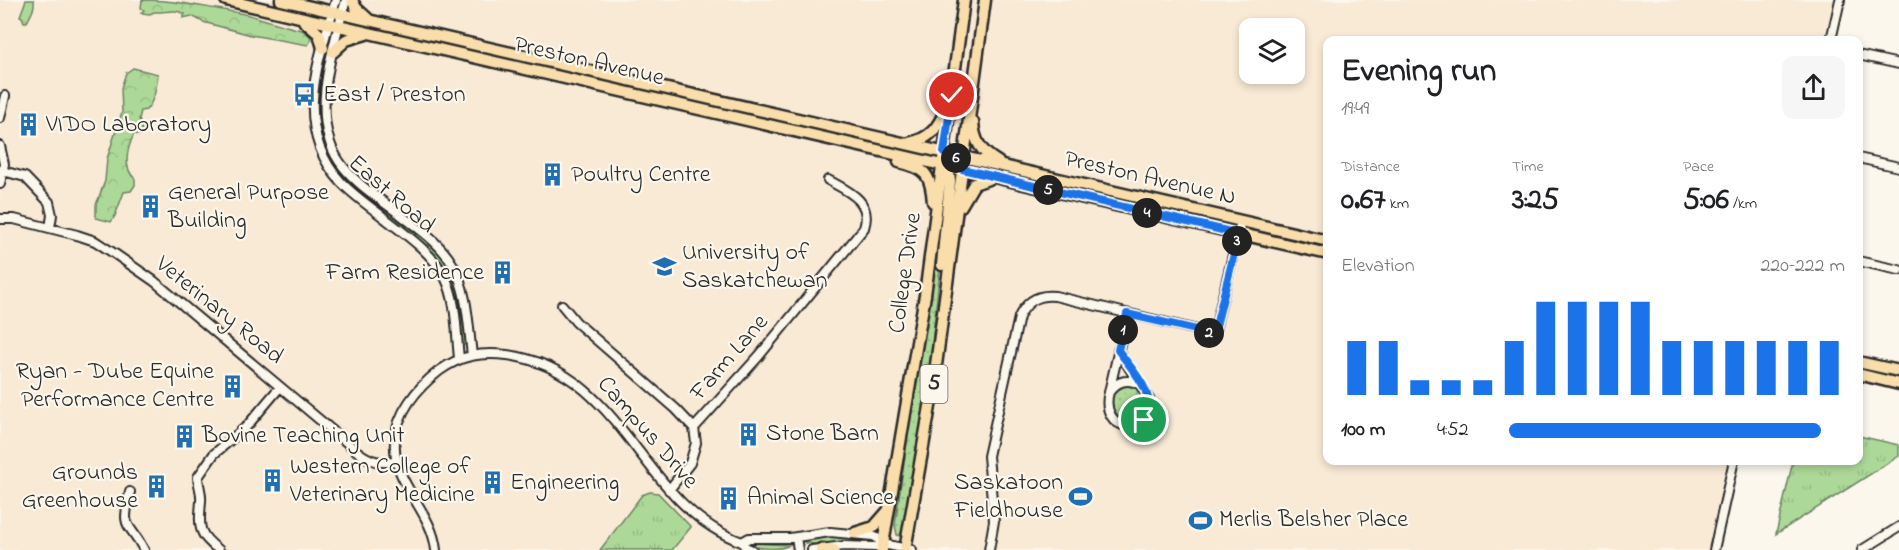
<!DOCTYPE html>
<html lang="en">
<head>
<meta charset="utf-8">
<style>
  :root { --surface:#fff; --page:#f6f6f6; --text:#202124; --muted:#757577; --accent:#1a73e8 }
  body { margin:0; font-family:"Indie Flower",sans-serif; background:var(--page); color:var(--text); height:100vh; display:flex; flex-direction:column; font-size:22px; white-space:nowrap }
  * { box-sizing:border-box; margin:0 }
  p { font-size:20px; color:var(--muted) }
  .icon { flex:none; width:33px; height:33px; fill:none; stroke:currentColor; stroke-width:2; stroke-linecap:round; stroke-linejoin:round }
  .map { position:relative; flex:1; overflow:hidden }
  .side { position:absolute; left:1323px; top:36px; width:540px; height:429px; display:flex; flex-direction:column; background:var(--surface); border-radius:12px; box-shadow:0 3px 9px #0003 }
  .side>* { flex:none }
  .fabs { position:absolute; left:1239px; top:18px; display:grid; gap:12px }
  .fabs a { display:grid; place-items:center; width:66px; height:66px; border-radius:12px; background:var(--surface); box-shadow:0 3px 9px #0003; font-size:30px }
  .pin { position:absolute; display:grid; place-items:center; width:51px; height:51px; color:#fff; margin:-26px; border:3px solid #fff; border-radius:50%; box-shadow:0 2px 6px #0007 }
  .km { position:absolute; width:30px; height:30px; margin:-15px; border-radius:50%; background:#222; color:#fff; font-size:16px; line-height:30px; text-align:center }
  .round { display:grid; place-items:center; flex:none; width:63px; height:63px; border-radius:12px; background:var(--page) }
  .head { display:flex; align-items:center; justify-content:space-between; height:102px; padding:0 18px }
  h1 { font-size:33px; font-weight:700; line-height:45px }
  .metrics { display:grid; grid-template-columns:repeat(3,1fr); gap:9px; height:102px; padding:6px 18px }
  .metrics div { display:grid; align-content:center }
  .metrics b { font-size:30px; font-weight:700 }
  .metrics small { font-size:16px; font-weight:400 }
  .metrics p { font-size:16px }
  .chart { height:168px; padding:12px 18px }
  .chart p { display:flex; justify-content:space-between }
  .chart svg { width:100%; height:108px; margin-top:6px; stroke:var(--accent); stroke-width:6 }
  ul { padding:0 18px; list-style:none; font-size:20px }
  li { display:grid; grid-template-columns:96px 72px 1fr; align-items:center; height:45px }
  li i { height:15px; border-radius:8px; background:var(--accent) }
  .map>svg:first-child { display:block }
</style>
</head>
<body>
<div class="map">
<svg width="1899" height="550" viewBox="0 0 1899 550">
  <defs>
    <pattern id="grass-dots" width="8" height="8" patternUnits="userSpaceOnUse" patternTransform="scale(1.5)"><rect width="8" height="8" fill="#add998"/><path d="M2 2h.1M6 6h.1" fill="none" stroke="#95ba83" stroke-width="1.8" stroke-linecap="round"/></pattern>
    <pattern id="forest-crowns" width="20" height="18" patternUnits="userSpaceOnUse" patternTransform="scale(1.5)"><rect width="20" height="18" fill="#add998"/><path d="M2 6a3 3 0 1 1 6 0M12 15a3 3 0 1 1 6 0" fill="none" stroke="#95ba83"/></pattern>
    <pattern id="park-tufts" width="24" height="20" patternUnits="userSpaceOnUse" patternTransform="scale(1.5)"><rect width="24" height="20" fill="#add998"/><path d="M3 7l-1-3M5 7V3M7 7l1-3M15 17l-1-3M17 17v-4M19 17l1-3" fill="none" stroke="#95ba83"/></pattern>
  </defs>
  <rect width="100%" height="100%" fill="#fbf7ec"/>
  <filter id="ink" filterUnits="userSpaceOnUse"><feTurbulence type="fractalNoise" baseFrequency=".0167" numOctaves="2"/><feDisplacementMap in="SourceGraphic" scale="12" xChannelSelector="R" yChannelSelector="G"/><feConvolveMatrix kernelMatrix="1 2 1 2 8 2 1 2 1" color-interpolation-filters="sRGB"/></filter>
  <g filter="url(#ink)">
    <path fill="#f9ead6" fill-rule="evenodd" d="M0,0H1834L1825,40H1328V460L1730,461L1712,550H0ZM1250,28H1294V74H1250Z"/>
    <path fill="url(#grass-dots)" stroke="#6c8262" stroke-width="1.5" d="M949,183L928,382L920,443L905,527L899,536L897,535L895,525L942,198Z
      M360,191L376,200L430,243L443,258L458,287L466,345L461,344C457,323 455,294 448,275C438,249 385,214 362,196L359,193Z
      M1123,384L1136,386L1145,399L1144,414L1132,422L1119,420L1110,408L1112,395Z
      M845,536L870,539L874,542V544H815L805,543V541L816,537Z
      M751,543L789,545C781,550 758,550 751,543Z"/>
    <path fill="url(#forest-crowns)" stroke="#6c8262" stroke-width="1.5" d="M26,0H34C35,9 31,14 27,22H24L22,17L20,16Z
      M142,0C177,0 210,8 244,14C263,18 282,26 302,30L310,36L311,40L308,45L251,35L203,22L192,16L183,18L185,14C175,8 165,13 154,12L150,14L141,13L144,10L141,8Z
      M133,68L158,74C157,85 154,102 146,110L141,111L139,119L143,132L140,135L134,134C127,149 122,167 135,179V185L131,191L124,192L115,216L111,222L96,218V205L105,181L107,159L122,112L121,88L126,73Z"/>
    <path fill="url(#park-tufts)" stroke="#6c8262" stroke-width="1.5" d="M1859,436L1899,445V456L1776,534L1793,461L1858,460Z
      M650,492L658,493L691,527L672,550H600L642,495Z"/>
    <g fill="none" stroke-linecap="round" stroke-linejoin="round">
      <defs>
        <path id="minor" d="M336,0C318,61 292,128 341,182C354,196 372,208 387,220C408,236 432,253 445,277C457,301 456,332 459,358
          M346,0C333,47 309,116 339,161C353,182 377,197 397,212C417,228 440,242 453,265C468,292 468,325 472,355
          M1831,40L1840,0
          M1858,55L1899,64
          M0,118L5,96
          M0,146L4,164L0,184
          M1858,158L1899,167
          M3,171L25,177L49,202L52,215L50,228
          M0,219H14L77,235L95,241L115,254L154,281L358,452C371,462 380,463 396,462
          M1858,261L1899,270
          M562,305L576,322L676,409L694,428L696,443L690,463L669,490
          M1118,350L1149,399C1151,439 1098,432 1109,392L1127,314
          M1110,391C1118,380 1129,378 1141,385
          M694,428L759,356L864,228C873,201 848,191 828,180
          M130,492C121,532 128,519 144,550
          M796,537L798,550
          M742,542L749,538H790L830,532L873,536L877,538L883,544
          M219,550C197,534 199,526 201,501C202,492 198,485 198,477L214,454L247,426L280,387
          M436,550C432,510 392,483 395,442C396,413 417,388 439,371C461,355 481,352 507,355C625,370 640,506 742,542L745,547L752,550
          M812,550L844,546L875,547L883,544L912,550
          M989,550L994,521L988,456L1019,317C1026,302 1037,294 1055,296L1214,334L1241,221
          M1714,550L1734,460
          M1862,550L1899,527"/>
        <path id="major" d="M226,0L1328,254
          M281,0L1328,241
          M352,0L356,8L368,19
          M304,21L319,34L323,48
          M333,52L346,40L366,34
          M973,122C974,141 981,152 998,162
          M909,143C930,139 938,128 946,109
          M899,162C926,168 931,175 933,202
          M961,206L974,184L991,178
          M942,265L950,181L948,161
          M1858,362L1899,371
          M1858,374L1899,384
          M855,533L874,527L888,511
          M821,549L834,550
          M882,550L925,295L964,0
          M905,550L932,395L985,0"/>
      </defs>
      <use href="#minor" stroke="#2b2b2b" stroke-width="12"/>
      <use href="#major" stroke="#2b2b2b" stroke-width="15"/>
      <use href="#minor" stroke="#fbf7ec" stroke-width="8"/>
      <use href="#major" stroke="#f9deab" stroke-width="10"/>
    </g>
  </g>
  <g fill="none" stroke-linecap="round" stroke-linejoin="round" filter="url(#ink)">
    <defs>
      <path id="route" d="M952,95L944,153L955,155L962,169L1239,234L1214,334L1127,314L1118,350C1131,369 1160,396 1144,420"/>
    </defs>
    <use href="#route" stroke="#fff" stroke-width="12"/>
    <use href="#route" stroke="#1a73e8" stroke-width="8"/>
  </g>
  <defs>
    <symbol id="bus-bare" viewBox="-9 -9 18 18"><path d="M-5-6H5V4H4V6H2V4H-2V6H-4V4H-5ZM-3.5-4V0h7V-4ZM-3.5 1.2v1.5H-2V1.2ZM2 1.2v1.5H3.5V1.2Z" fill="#1f6fb2" stroke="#fbf7ec" stroke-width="2.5" paint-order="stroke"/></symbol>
    <symbol id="building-bare" viewBox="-9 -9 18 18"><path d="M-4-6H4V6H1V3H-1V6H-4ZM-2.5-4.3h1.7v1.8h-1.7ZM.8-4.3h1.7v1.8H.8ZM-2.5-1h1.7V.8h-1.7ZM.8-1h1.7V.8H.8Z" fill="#1f6fb2" stroke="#fbf7ec" stroke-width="2.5" paint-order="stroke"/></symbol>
    <symbol id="university-bare" viewBox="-9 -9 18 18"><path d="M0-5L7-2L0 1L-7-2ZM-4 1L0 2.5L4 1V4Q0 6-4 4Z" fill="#1f6fb2" stroke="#fbf7ec" stroke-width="2.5" paint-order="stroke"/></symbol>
    <symbol id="stadium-bare" viewBox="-9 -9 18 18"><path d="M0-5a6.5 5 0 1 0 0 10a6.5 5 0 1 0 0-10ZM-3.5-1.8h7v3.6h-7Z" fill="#1f6fb2" stroke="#fbf7ec" stroke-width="2.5" paint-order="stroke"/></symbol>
  </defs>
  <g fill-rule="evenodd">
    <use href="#bus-bare" x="288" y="78" width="33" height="33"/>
    <use href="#building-bare" x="12" y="108" width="33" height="33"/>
    <use href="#building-bare" x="536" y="158" width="33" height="33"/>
    <use href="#building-bare" x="134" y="190" width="33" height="33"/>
    <use href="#university-bare" x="648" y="250" width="33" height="33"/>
    <use href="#building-bare" x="486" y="256" width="33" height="33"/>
    <use href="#building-bare" x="216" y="370" width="33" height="33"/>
    <use href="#building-bare" x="732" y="418" width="33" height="33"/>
    <use href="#building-bare" x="168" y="420" width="33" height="33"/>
    <use href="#building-bare" x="256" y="464" width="33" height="33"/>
    <use href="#building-bare" x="476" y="466" width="33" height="33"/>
    <use href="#building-bare" x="140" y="470" width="33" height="33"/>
    <use href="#stadium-bare" x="1064" y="480" width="33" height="33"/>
    <use href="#building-bare" x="712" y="482" width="33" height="33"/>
    <use href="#stadium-bare" x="1184" y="504" width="33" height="33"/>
  </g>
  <g text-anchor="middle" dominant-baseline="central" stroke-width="4.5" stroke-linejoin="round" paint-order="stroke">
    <rect fill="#fbf7ec" stroke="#696865" stroke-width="1.5" x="920.5" y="365" width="27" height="38" rx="4.5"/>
    <g font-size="22" font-weight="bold" fill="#2b2b2b">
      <text x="934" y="384">5</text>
    </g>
    <g font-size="24" fill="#2b2b2b" stroke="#fbf7ec">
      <text transform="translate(589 62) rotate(13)">Preston Avenue</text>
      <text transform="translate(1150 179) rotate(13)">Preston Avenue N</text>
      <text transform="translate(391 195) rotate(41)">East Road</text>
      <text transform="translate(906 273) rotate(-82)">College Drive</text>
      <text transform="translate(219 311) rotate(39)">Veterinary Road</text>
      <text transform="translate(730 358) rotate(-49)">Farm Lane</text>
      <text transform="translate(647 433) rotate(49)">Campus Drive</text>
    </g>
    <g font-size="24" fill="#2b2b2b" stroke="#fbf7ec" text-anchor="start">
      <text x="323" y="95">East / Preston</text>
      <text x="46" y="125">VIDO Laboratory</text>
      <text x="571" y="175">Poultry Centre</text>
      <text x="168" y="193">General Purpose<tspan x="168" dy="28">Building</tspan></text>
      <text x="682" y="253">University of<tspan x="682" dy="28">Saskatchewan</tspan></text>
      <text x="484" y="273" text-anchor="end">Farm Residence</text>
      <text x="214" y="372" text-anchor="end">Ryan - Dube Equine<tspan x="214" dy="28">Performance Centre</tspan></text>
      <text x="766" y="434">Stone Barn</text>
      <text x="202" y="436">Bovine Teaching Unit</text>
      <text x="290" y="467">Western College of<tspan x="290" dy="28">Veterinary Medicine</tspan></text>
      <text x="138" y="473" text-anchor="end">Grounds<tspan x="138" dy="28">Greenhouse</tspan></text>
      <text x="510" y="483">Engineering</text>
      <text x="1063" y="483" text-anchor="end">Saskatoon<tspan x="1063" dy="28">Fieldhouse</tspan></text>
      <text x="747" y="498">Animal Science</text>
      <text x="1219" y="520">Merlis Belsher Place</text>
    </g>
  </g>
</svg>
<div class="fabs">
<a><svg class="icon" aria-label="layers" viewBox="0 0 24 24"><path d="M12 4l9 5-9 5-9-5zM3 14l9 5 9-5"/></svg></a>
</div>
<div class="pin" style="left:1144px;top:420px;background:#1e9e55"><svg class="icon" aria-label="arrive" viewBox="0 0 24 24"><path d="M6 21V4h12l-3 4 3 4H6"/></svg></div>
<div class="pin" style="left:952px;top:95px;background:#d93025"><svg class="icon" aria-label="check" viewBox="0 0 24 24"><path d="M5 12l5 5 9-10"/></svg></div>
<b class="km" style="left:1123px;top:330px">1</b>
<b class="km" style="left:1209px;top:333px">2</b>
<b class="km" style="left:1237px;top:241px">3</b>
<b class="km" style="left:1147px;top:213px">4</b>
<b class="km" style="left:1048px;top:190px">5</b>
<b class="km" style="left:956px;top:158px">6</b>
<section class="side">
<div class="head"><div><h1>Evening run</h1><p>19:49</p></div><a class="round"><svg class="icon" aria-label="share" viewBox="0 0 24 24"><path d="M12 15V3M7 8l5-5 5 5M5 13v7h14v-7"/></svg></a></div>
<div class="metrics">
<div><p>Distance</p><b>0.67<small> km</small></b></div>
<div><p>Time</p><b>3:25</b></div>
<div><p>Pace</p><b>5:06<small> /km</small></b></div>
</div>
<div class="chart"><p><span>Elevation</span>220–222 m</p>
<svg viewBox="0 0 160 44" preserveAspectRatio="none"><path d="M5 44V22M15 44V22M25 44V38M35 44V38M45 44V38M55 44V22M65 44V6M75 44V6M85 44V6M95 44V6M105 44V22M115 44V22M125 44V22M135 44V22M145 44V22M155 44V22"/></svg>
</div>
<ul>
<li><b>100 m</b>4:52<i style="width:93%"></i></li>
</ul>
</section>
</div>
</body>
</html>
